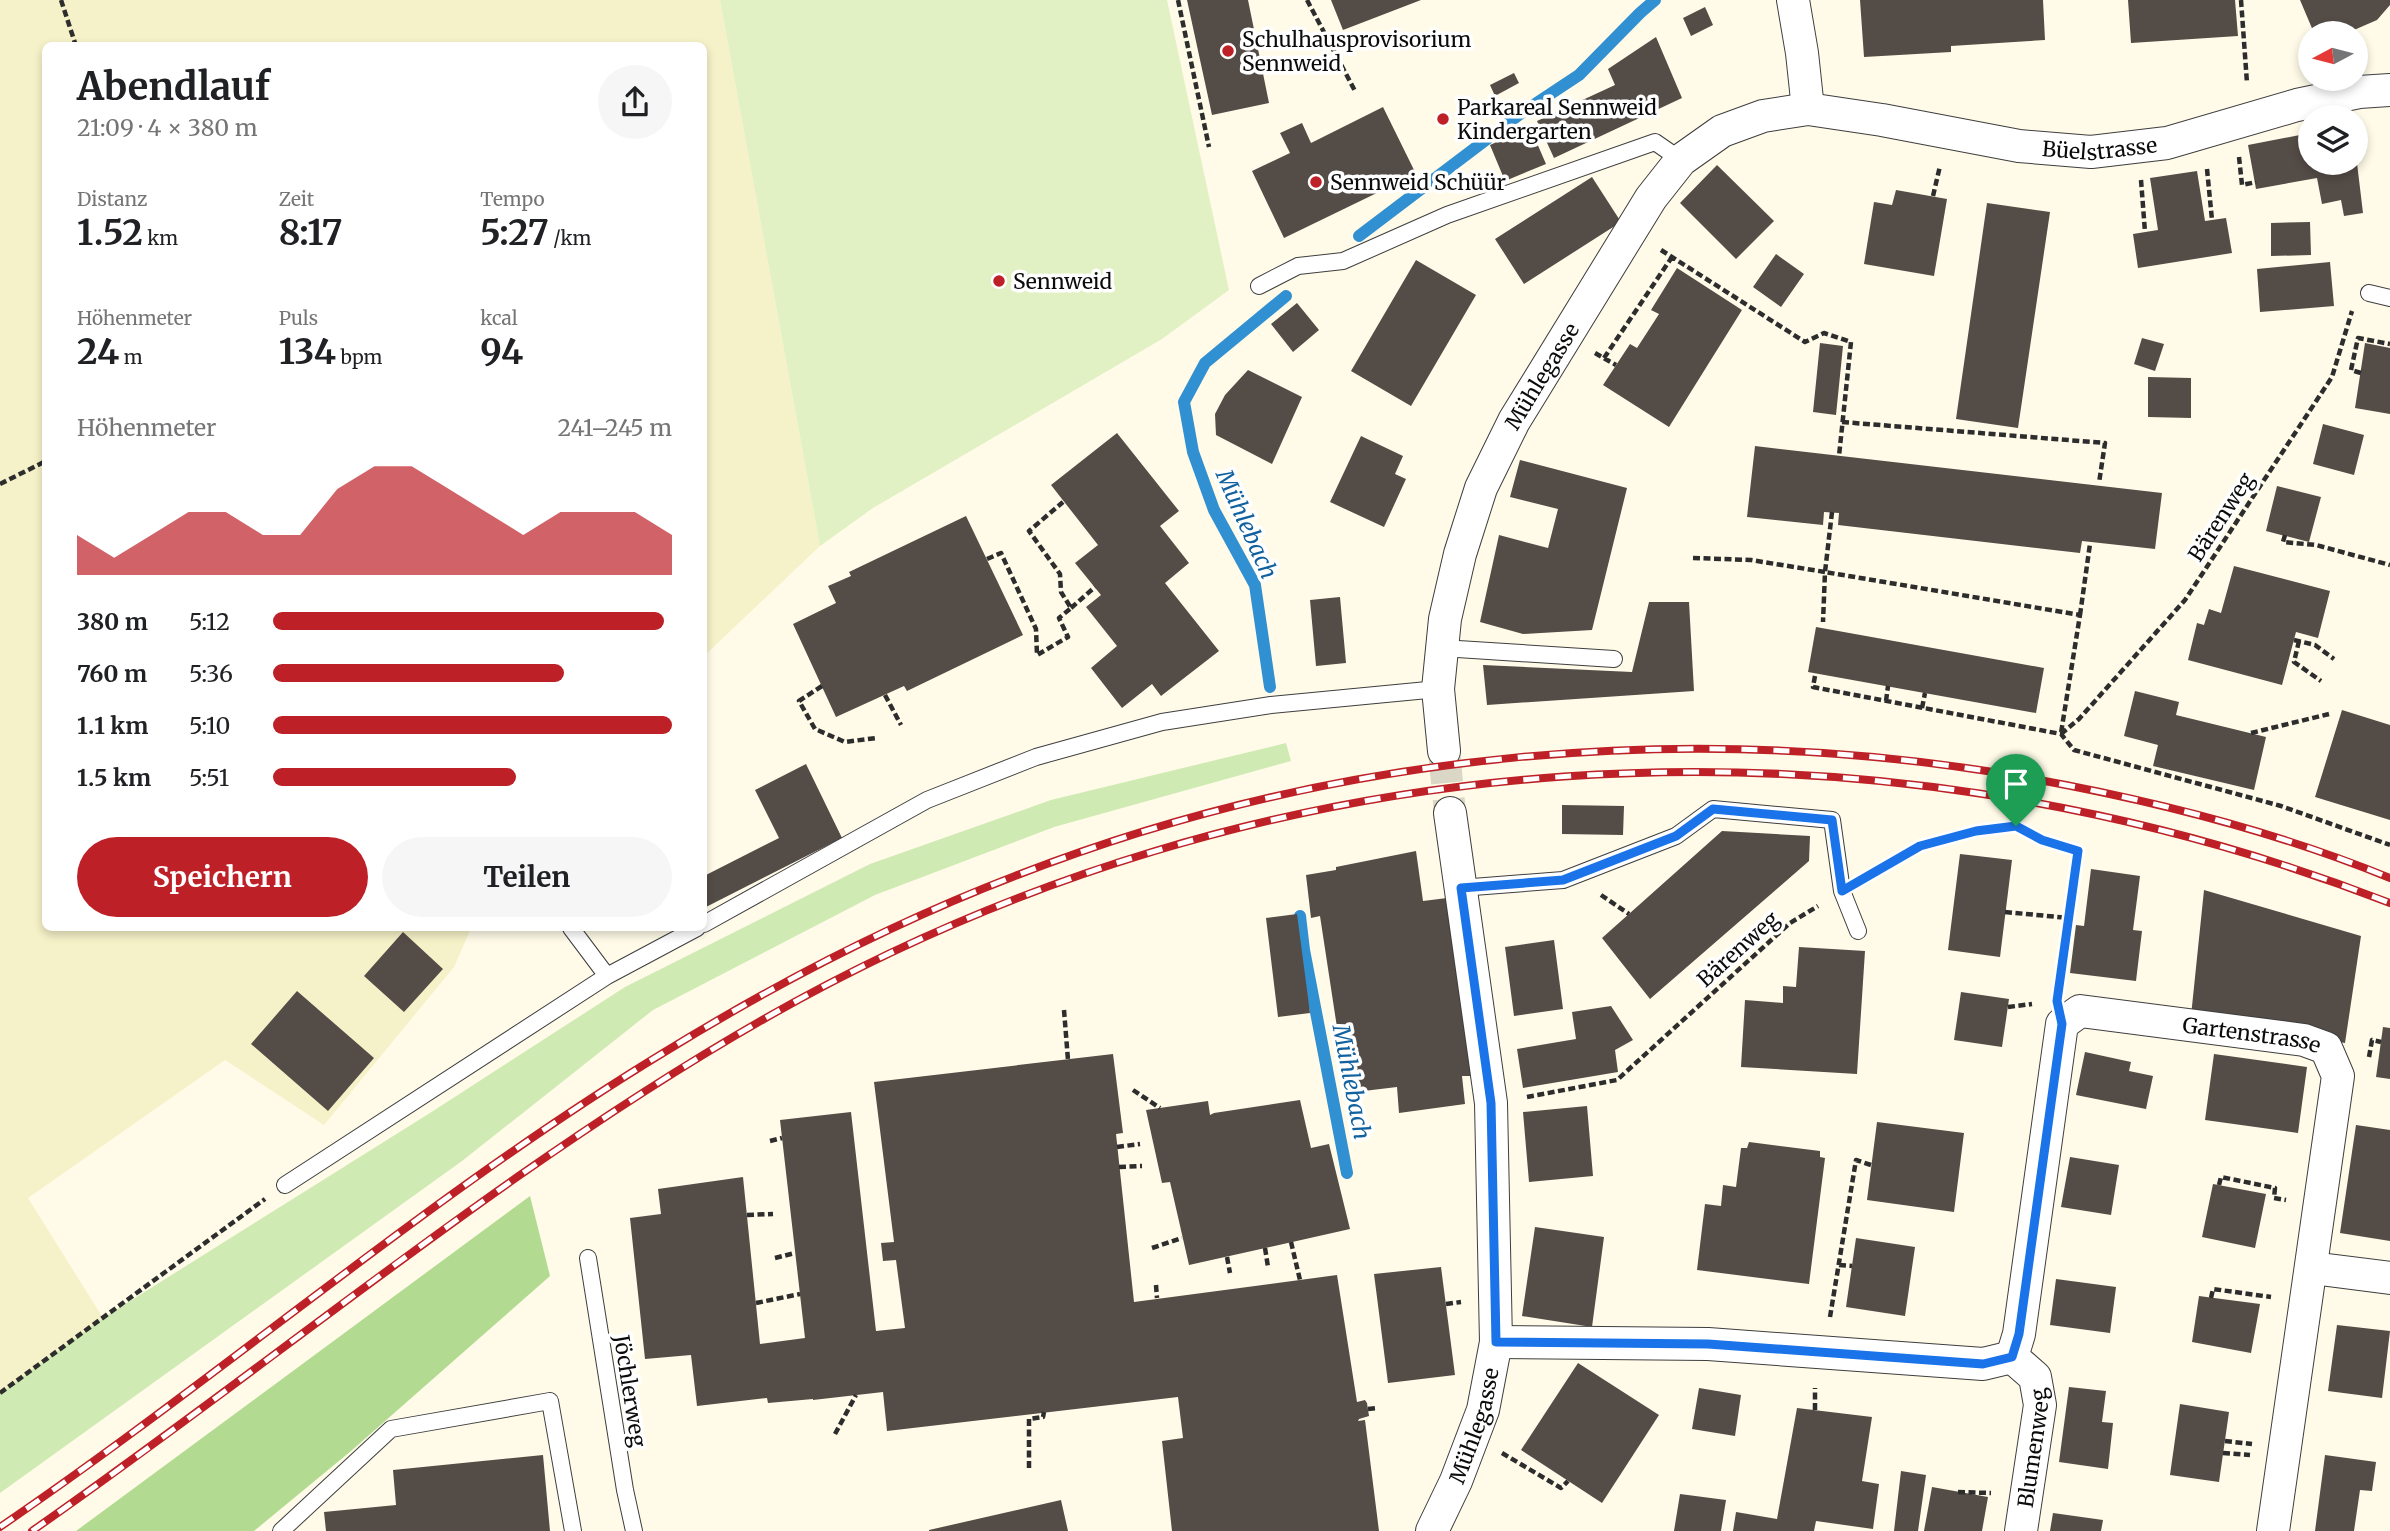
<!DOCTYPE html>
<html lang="de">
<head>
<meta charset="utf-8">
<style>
  :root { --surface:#fff; --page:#f6f6f6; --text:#202124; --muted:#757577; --accent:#be2027 }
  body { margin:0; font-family:Merriweather,serif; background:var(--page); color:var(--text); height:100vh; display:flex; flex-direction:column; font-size:26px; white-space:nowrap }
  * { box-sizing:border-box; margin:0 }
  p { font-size:23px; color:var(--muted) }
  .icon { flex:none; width:38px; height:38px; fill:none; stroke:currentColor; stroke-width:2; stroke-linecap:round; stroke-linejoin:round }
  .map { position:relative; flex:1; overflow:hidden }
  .panel { position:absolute; left:42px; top:42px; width:665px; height:889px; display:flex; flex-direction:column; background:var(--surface); border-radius:10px; box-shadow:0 4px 10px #0003 }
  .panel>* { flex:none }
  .needle { width:46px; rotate:263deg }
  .tools { position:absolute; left:2298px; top:21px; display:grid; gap:14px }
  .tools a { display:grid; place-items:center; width:70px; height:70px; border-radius:50%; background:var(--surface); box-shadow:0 4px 10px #0003; font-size:35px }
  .pin { position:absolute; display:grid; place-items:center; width:60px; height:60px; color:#fff; margin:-72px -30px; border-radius:50% 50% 50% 0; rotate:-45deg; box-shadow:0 0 7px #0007 }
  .pin .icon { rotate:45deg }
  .round { display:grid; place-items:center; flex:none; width:74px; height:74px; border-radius:37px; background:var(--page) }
  .head { display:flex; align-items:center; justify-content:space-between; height:119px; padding:0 35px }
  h1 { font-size:38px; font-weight:700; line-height:52px }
  .figures { display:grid; grid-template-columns:repeat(3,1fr); gap:10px; height:119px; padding:7px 35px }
  .figures div { display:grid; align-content:center }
  .figures b { font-size:35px; font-weight:700 }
  .figures small { font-size:19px; font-weight:400 }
  .figures p { font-size:19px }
  .chart { height:196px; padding:14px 35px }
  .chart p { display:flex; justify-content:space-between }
  .chart svg { width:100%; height:126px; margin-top:7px; fill:var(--accent); opacity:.7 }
  .button { display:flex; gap:14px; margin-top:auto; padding:14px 35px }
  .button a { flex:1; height:80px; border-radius:42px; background:var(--accent); color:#fff; font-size:28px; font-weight:700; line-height:80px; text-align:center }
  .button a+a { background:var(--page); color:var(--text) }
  ul { padding:0 35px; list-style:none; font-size:23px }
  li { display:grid; grid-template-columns:112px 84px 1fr; align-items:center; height:52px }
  li i { height:18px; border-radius:9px; background:var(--accent) }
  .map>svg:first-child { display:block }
</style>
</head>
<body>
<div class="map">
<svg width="2390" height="1531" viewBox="0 0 2390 1531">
  <rect width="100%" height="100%" fill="#fffbe8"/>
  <path fill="#f5f1c8" d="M0,0H720L820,546L704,656V46H46V928H471L454,967L324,1125L225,1060L28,1198L103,1318L0,1393Z"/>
  <path fill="#cfeab2" d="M1286,743L1291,761L1054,827L875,895L653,1010L462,1161L0,1493V1393L103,1318L430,1113L625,987L870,864L1051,800Z"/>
  <path fill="#b2db91" d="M530,1196L550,1276L351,1451L254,1531H76Z"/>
  <path fill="#e1f1c4" d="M720,0H1167L1229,290L1162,339L873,508L820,546Z"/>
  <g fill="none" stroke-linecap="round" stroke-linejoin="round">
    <path stroke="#3190d1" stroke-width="12" d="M1359,236L1520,114L1579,75L1640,13L1655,0
      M1270,687L1255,585L1214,510L1193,452L1184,402L1205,363L1286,296
      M1300,916L1304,950L1347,1173"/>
  </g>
  <path fill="#544c47" d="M1187,0H1248L1269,103L1212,115Z
    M1331,0H1421L1343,30Z
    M1860,0H2043L2045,40L1951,46V52L1864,57Z
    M2128,0H2235L2238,36L2131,43Z
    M2300,0H2390V5L2377,20L2354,30L2355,33H2314Z
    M1705,7L1713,25L1691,36L1683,18Z
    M1656,37L1682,98L1554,158L1537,121L1615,85L1608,69Z
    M1514,73L1519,83L1495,96L1490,85Z
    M1383,107L1416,174L1284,238L1252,171L1290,153L1280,133L1302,123L1311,143Z
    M1530,127L1546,164L1505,181L1490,145Z
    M2310,133V163H2357L2363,213L2344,216L2341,200L2322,204L2317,178L2256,189L2248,145Z
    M1717,165L1774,221L1736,259L1680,203Z
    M2197,171L2205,221L2226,218L2232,253L2138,268L2133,234L2158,230L2150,178Z
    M1592,177L1621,222L1524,284L1495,239Z
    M1896,190L1947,199L1934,276L1864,264L1874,202L1892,205Z
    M1987,203L2050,212L2018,428L1956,419Z
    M2310,222L2311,255L2271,256V223Z
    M1776,254L1804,274L1781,307L1753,287Z
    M1416,260L1476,295L1411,406L1351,371Z
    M2330,262L2334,306L2260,312L2257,269Z
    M1677,268L1742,310L1669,427L1603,385L1630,344L1637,348L1659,314L1651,310Z
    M1297,303L1319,330L1293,352L1271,324Z
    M2142,338L2164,344L2155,371L2134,364Z
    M1820,343L1843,346L1836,415L1813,412Z
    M2365,343L2390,348V414L2355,408Z
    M1248,370L1302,397L1272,464L1216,435L1215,414L1225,395Z
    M2148,377L2191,378V418L2148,417Z
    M2323,424L2364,435L2354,475L2313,464Z
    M1117,433L1179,511L1160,526L1189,563L1165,583L1219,651L1161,696L1152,684L1122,708L1091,668L1117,646L1086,607L1101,595L1075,563L1098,545L1051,485Z
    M1361,436L1403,456L1395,474L1406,479L1384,527L1330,502Z
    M1755,446L2162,493L2155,549L2082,541L2080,553L1838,525L1839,513L1824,512L1823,525L1747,517Z
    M1520,460L1627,488L1592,630L1523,634L1480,622L1499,535L1548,548L1558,509L1510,497Z
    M2277,486L2321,497L2309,542L2266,531Z
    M966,516L1023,635L907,691L904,686L836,717L793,624L836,603L828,586L851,576L849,572Z
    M2234,566L2330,591L2318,638L2296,632L2282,685L2188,660L2197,623L2204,625L2209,609L2221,613Z
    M1340,597L1346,663L1316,666L1310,600Z
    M1649,602H1689L1694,691L1487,705L1483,665L1632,672Z
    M1816,627L2044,668L2036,713L1808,672Z
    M2135,691L2179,702L2176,715L2266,737L2254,790L2153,766L2158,745L2124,736Z
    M2342,710L2390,725V820L2315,797Z
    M806,764L842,838L704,908V876L779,838L755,790Z
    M1562,805L1624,806L1623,835L1562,834Z
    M1722,831L1810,836L1809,861L1650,999L1602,938Z
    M1416,851L1423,901L1447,898L1474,1076H1462L1465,1104L1399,1113L1397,1087L1347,1093L1320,916L1311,918L1306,875L1336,870V867Z
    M1960,854L2012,860L2000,957L1948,950Z
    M2091,869L2140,876L2133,930L2142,931L2136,981L2070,973L2076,925L2084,926Z
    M2204,890L2361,936L2345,1043L2191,1016Z
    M1297,914L1310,1013L1278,1017L1266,918Z
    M403,932L443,969L404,1012L364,976Z
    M1554,940L1563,1009L1514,1016L1505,947Z
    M1799,947L1865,951L1857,1074L1741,1067L1745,1000L1783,1003V986L1796,987Z
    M297,991L374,1058L328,1111L251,1044Z
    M1961,992L2009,999L2002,1047L1954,1040Z
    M1611,1006L1633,1040L1615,1050L1618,1072L1523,1088L1517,1049L1576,1039L1572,1012Z
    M2383,1027L2390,1028V1079L2376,1077Z
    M2085,1052L2131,1062L2129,1071L2153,1076L2146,1109L2076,1095Z
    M1113,1054L1123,1133L1116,1134L1134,1302L1337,1275L1357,1402L1365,1400L1367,1403L1369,1416L1359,1419L1358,1421L1365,1420L1379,1531H1172L1162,1441L1183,1438L1178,1397L887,1431L883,1392L813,1400V1399L768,1403L767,1398L697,1406L691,1355L645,1359L630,1218L661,1214L658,1189L743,1177L760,1344L805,1338L780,1120L851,1112L876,1331L905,1328L896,1260L883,1261L881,1243L894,1242L874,1082Z
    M2214,1054L2307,1067L2298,1133L2205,1120Z
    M1300,1100L1311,1148L1329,1144L1350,1229L1189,1265L1170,1182L1162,1183L1146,1110L1208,1101L1210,1115L1214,1113Z
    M1587,1106L1593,1176L1529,1182L1523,1112Z
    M1877,1122L1964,1133L1954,1212L1867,1200Z
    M2356,1125L2390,1130V1241L2340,1233Z
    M1749,1142L1820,1151V1157L1825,1158L1809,1284L1697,1270L1705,1204L1721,1206L1723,1185L1736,1187L1741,1148H1747Z
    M2070,1157L2119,1165L2111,1215L2061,1207Z
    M2213,1184L2266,1194L2255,1248L2202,1237Z
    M1535,1227L1604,1237L1592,1327L1522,1316Z
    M1856,1238L1915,1247L1905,1316L1846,1307Z
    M1441,1267L1455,1375L1388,1383L1374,1274Z
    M2056,1279L2116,1287L2110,1333L2050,1325Z
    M2199,1296L2260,1304L2251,1353L2192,1342Z
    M2337,1325L2390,1331L2382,1398L2328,1391Z
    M1578,1363L1659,1415L1602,1503L1521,1450Z
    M2069,1387L2106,1391L2102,1422L2113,1423L2108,1469L2059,1462Z
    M1699,1388L1741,1395L1735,1436L1692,1429Z
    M2180,1404L2229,1412L2219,1482L2170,1475Z
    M1797,1408L1872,1417L1862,1481L1879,1484L1873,1529L1816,1521L1814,1531H1733L1736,1512L1777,1519Z
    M543,1455L550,1531H326L324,1512L396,1505L393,1470Z
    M2325,1455L2376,1462L2372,1491L2360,1490L2354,1531H2315Z
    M1901,1471L1926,1475L1918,1531H1894Z
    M1932,1487L1988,1497L1982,1531H1924Z
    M1680,1494L1726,1500L1721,1531H1674Z
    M1061,1500L1068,1531H929V1530Z
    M2053,1513L2103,1520L2101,1531H2050Z"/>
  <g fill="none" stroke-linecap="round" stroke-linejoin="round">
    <path stroke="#dad7c7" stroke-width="32" stroke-dasharray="32 16" stroke-linecap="butt" d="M1444,751L1450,813"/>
    <defs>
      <path id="service" d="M1259,286L1298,266L1343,261L1447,215L1655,142L1681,160
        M2369,293L2390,298
        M1442,648L1614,659
        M1460,888L1563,880L1676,836L1713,809L1832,820L1842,891L1858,931
        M704,924L927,800L1036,757L1162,722L1271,705L1438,689
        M571,928L607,976
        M285,1185L607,976L697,928
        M588,1258L625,1490L634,1531
        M281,1531L391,1429L550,1401L573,1531"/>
      <g id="minor">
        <path d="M1793,0L1802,53L1808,109"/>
        <path id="s1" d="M1444,751L1438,689L1445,619L1460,554L1481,488L1514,421L1651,198L1681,160L1722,131L1763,116L1808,109L1882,120L2019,146L2091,152L2167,143L2297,105L2359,92L2390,90"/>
        <path d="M2312,1268L2390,1278"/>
        <path d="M1496,1342L1708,1344L1983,1364L2012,1357"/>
        <path id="s2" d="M1432,1531L1456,1481L1483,1410L1496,1342L1491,1103L1450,813"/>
        <path id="s3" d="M2021,1531L2040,1405L2035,1377L2012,1357L2019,1334L2062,1024L2080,1011L2304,1040L2326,1048L2338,1076L2273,1531"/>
      </g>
    </defs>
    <use href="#service" stroke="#3e3e3e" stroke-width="18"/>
    <use href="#minor" stroke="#3e3e3e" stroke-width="34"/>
    <path stroke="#2d2d2d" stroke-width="4.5" stroke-dasharray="7 3.5" stroke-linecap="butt" d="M61,0L76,46
      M1178,0L1209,147
      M1307,0L1355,91
      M2241,0L2247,83
      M2239,157L2242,185L2256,182
      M2207,169L2212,220
      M2141,180L2145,232
      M1933,196L1940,166
      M1661,250L1805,342L1824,333L1851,342L1839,456
      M1595,353L1616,365
      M1604,358L1672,257
      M2361,373L2351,370L2358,338L2390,344
      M1842,422L2105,443L2099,483
      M0,484L46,461
      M1832,512L1825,572L2080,615L2061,733
      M2285,535L2283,542L2316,545L2390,565
      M1693,558L1751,560L1825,572L1823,622
      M987,559L1001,553L1036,629L1037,655L1068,637L1059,618L1071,608L1061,592L1060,574L1029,531L1063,502
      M1071,608L1095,587
      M2080,615L2090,544
      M2294,640L2315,645L2334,659
      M2299,641L2294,662L2321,681
      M1815,676L1813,687L1818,688L2061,734L2074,750L2281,806L2390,845
      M822,686L799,701L815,729L845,742L876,738
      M885,695L901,725
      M1886,701L1888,686
      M1922,708L1925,693
      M2251,733L2329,714
      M2061,734L2079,719L2185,600L2332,377L2352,311
      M1868,876L1920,846L1976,831L2016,826L2042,840L2078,851L2060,983
      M1601,895L1629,914
      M2005,912L2069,918
      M2008,1007L2032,1004
      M1064,1010L1068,1060
      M2369,1057L2372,1040L2381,1042
      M1133,1090L1160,1108
      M1527,1097L1617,1080L1790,923L1818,906
      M770,1141L782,1138
      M1117,1147L1140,1144
      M1119,1167L1142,1166
      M2219,1185L2221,1177L2275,1188L2274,1198L2286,1200
      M747,1215L773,1214
      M1291,1242L1300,1280
      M1152,1248L1182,1238
      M1265,1248L1268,1267
      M1227,1257L1230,1273
      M775,1258L795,1253
      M1839,1265L1852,1266
      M1156,1285L1157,1298
      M2211,1298L2213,1289L2271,1297
      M756,1303L800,1294
      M1446,1304L1461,1302
      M1830,1317L1856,1160L1871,1165
      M0,1393L265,1199
      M1368,1409L1378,1408
      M1815,1410V1388
      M835,1434L856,1395
      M2225,1441L2252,1444
      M1502,1453L1561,1488L1568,1481
      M2223,1453L2250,1455
      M1029,1468V1419L1043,1417L1044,1412
      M1958,1492L1991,1493"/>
    <use href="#service" stroke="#fff" stroke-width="16"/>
    <use href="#minor" stroke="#fff" stroke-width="32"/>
    <defs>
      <path id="rail" d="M0,1527C224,1374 431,1194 663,1053C775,984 892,923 1015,876C1333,752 1687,718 2023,777C2147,799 2273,830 2390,878
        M32,1531C276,1361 505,1167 764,1019C1262,734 1857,696 2390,903"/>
    </defs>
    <use href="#rail" stroke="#be2027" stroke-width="8"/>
    <use href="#rail" stroke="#fff" stroke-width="5" stroke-dasharray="16" stroke-linecap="butt"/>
  </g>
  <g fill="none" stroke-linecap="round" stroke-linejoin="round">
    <defs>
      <path id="route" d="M1713,809L1832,820L1842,891L1920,846L1976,831L2016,826L2042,840L2078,851L2057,1001L2062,1024L2019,1334L2012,1357L1983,1364L1708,1344L1496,1342L1491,1103L1461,888L1563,880L1676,836Z"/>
    </defs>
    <use href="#route" stroke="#fff" stroke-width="14"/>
    <use href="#route" stroke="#1a73e8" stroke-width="9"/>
  </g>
  <g fill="#be2027" stroke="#fff" stroke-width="2.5">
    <circle cx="1228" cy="51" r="7"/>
    <circle cx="1443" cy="119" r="7"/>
    <circle cx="1316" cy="182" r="7"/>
    <circle cx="999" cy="281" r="7"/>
  </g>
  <g text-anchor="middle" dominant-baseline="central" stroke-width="7" stroke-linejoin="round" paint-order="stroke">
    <g font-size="21" fill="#0b0b0b" stroke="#fff" text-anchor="start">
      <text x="1242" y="39">Schulhausprovisorium<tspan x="1242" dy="24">Sennweid</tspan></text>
      <text x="1457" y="107">Parkareal Sennweid<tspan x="1457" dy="24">Kindergarten</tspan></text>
      <text x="1330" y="182">Sennweid Schüür</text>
      <text x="1013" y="281">Sennweid</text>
    </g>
    <g font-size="21" fill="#0b0b0b" stroke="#fff">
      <text stroke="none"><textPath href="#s1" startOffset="1088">Büelstrasse</textPath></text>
      <text stroke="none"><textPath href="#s1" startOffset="396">Mühlegasse</textPath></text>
      <text transform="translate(2221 517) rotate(-57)">Bärenweg</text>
      <text transform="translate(1738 949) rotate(-42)">Bärenweg</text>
      <text stroke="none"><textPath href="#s3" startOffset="719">Gartenstrasse</textPath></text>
      <text transform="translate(630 1391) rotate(81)">Jöchlerweg</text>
      <text stroke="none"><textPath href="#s2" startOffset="114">Mühlegasse</textPath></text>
      <text stroke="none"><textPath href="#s3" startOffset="84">Blumenweg</textPath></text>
    </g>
    <g font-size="23" font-style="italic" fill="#12619f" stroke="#fff">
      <text transform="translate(1247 524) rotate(66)">Mühlebach</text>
      <text transform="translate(1352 1082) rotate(79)">Mühlebach</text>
    </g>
  </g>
</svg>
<div class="tools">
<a><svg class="needle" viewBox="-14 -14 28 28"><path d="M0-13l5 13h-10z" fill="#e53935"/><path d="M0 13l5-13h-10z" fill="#757577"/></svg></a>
<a><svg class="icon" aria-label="layers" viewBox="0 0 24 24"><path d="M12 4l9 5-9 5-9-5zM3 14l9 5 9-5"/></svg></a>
</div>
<div class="pin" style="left:2016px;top:826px;background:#1e9e55"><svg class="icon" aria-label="arrive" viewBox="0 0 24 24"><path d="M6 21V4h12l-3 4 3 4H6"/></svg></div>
<section class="panel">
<div class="head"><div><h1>Abendlauf</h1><p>21:09 · 4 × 380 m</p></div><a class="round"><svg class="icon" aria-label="share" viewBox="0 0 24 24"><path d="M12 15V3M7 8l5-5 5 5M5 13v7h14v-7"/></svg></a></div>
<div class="figures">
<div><p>Distanz</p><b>1.52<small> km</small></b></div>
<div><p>Zeit</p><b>8:17</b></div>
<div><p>Tempo</p><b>5:27<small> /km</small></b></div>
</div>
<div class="figures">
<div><p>Höhenmeter</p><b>24<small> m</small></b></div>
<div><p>Puls</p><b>134<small> bpm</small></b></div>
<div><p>kcal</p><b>94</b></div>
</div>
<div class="chart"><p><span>Höhenmeter</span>241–245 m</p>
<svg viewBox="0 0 160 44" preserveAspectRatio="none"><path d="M0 44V30L10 38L20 30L30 22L40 22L50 30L60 30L70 14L80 6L90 6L100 14L110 22L120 30L130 22L140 22L150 22L160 30V44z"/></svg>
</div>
<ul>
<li><b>380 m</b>5:12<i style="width:98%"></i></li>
<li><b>760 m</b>5:36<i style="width:73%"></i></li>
<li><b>1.1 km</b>5:10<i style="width:100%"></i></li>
<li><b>1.5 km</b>5:51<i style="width:61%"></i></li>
</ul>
<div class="button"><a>Speichern</a><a>Teilen</a></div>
</section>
</div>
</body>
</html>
